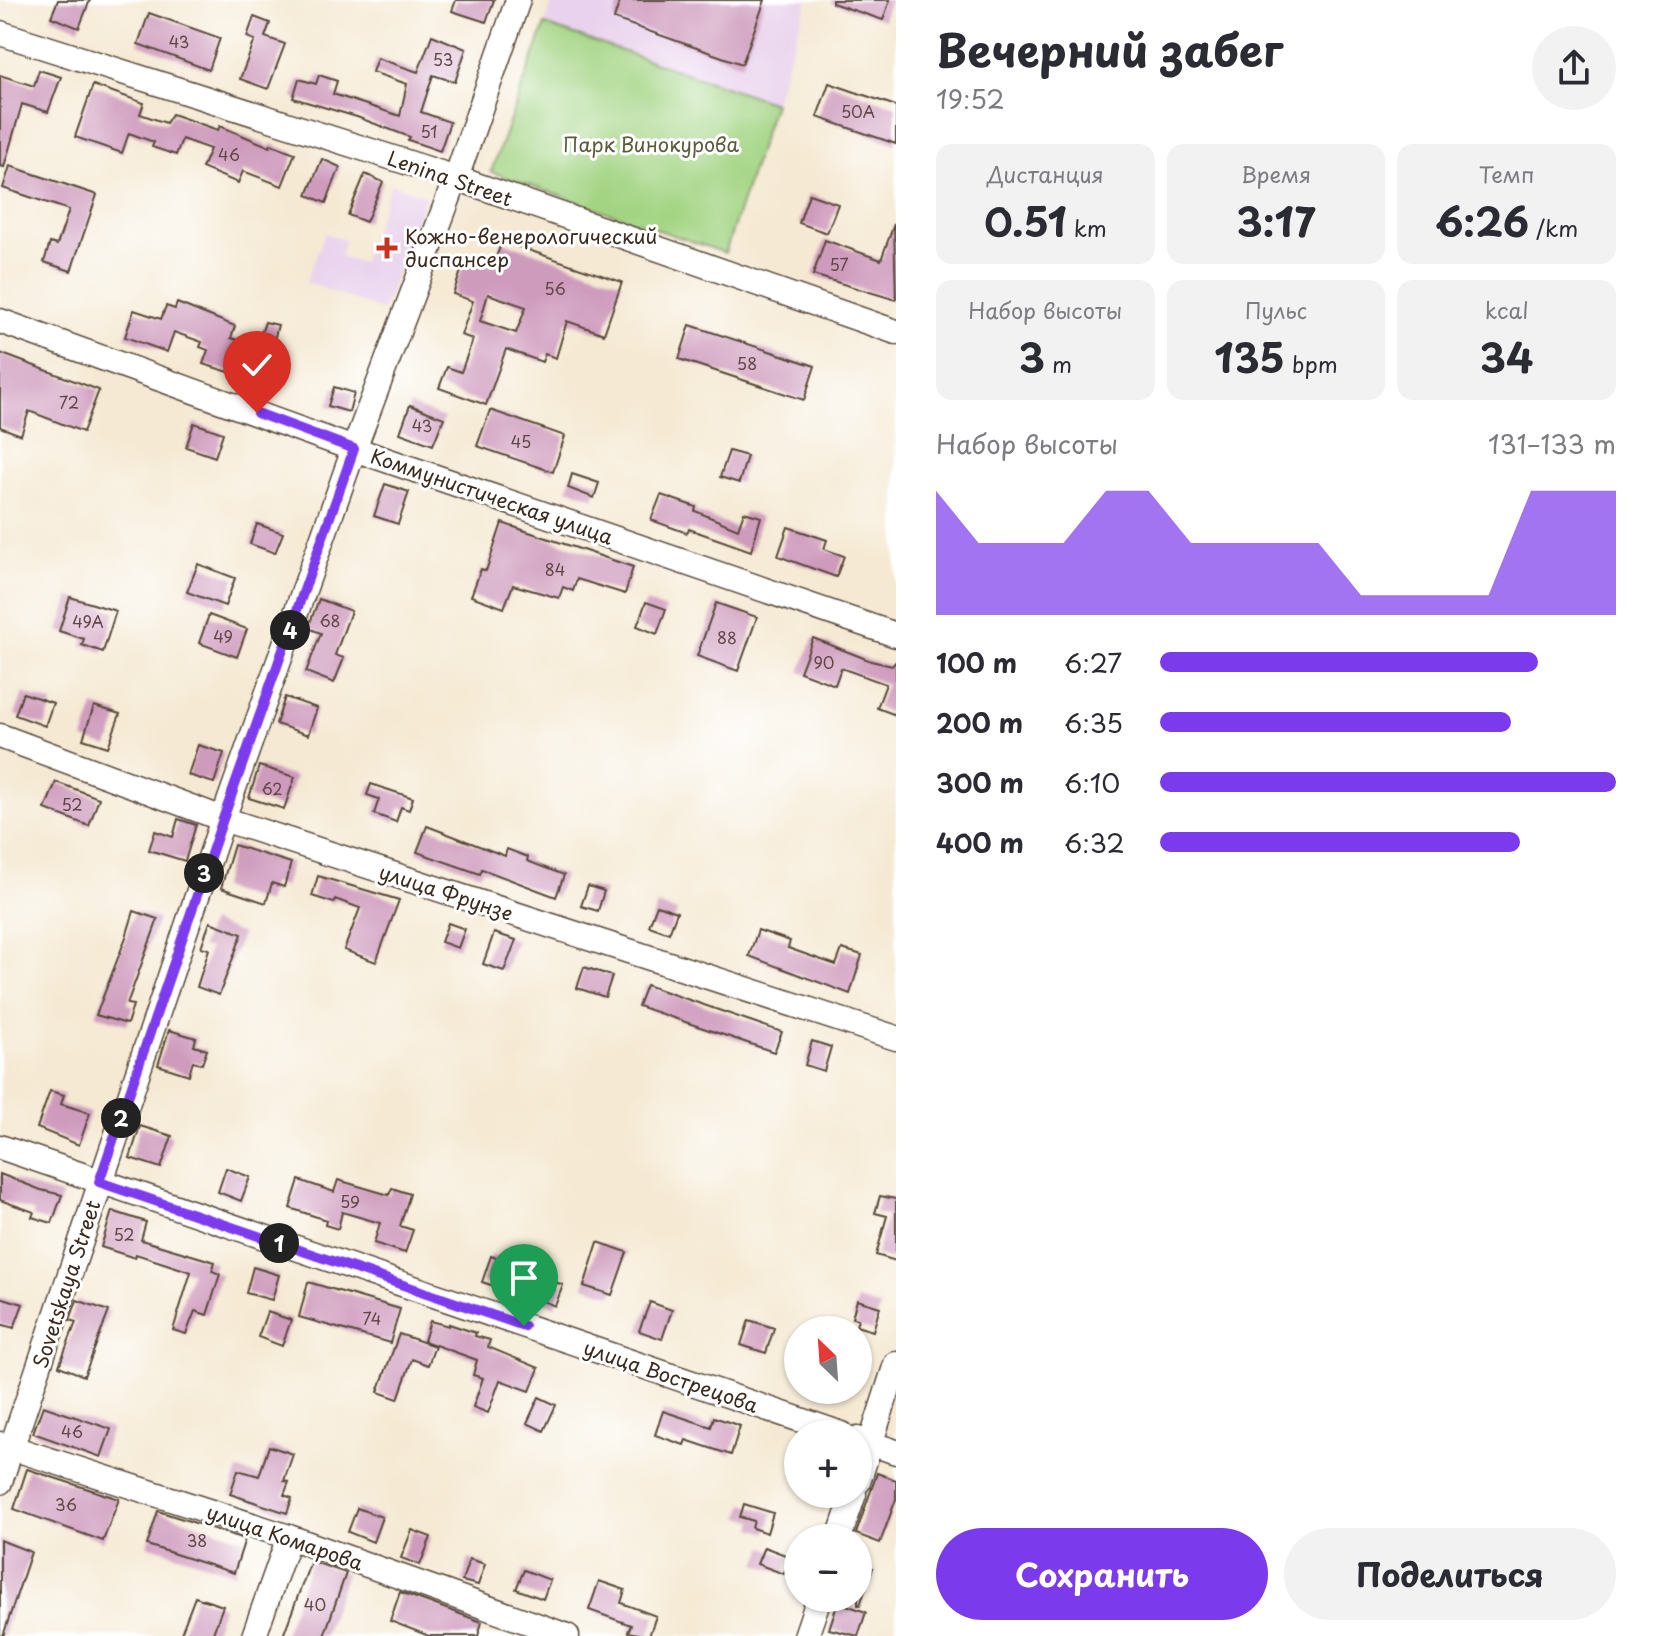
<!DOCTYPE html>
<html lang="ru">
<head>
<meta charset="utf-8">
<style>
  :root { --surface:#fff; --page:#f2f2f3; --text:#2b2b33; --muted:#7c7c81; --accent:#7c3aed }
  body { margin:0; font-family:"Playpen Sans",sans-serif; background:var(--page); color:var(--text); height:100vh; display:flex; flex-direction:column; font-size:30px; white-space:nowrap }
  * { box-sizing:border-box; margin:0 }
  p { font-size:26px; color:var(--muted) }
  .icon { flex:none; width:44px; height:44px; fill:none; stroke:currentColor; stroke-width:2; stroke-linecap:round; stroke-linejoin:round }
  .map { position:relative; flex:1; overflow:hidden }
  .panel { display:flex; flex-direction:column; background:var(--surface); width:760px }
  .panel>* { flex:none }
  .needle { width:52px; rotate:335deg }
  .tools { position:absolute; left:784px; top:1316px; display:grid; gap:16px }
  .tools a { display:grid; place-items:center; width:88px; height:88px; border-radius:50%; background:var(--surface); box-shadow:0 2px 6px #0004; font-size:40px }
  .pin { position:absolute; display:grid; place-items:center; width:68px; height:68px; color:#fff; margin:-82px -34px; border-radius:50% 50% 50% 0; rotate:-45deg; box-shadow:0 0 8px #0007 }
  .pin .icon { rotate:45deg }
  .km { position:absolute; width:40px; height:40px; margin:-20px; border-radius:50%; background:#222; color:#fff; font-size:22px; line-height:40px; text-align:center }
  .round { display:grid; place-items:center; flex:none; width:84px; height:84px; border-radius:42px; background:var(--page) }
  .overview { display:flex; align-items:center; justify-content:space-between; height:136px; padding:0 40px }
  h1 { font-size:44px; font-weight:700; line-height:60px }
  .metrics { display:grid; grid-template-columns:repeat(3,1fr); gap:12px; height:136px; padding:8px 40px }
  .metrics div { display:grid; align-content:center; border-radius:16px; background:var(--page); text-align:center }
  .metrics b { font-size:40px; font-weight:700 }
  .metrics small { font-size:22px; font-weight:400 }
  .metrics p { font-size:22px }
  .chart { height:224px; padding:16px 40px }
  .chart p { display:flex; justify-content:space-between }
  .chart svg { width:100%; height:144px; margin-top:8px; fill:var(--accent); opacity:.7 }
  .primary-button { display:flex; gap:16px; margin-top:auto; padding:16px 40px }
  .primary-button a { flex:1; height:92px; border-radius:48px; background:var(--accent); color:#fff; font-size:32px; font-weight:700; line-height:92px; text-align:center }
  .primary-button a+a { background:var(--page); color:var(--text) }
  ul { padding:0 40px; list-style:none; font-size:26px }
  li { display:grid; grid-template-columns:128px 96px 1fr; align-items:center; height:60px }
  li i { height:20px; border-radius:10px; background:var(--accent) }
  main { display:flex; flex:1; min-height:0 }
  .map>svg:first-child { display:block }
</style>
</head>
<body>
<main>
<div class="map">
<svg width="896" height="1636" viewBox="0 0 896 1636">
  <rect width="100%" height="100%" fill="#fff"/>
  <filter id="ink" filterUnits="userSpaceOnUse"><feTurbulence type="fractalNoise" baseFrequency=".0125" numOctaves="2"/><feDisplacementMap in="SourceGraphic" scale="16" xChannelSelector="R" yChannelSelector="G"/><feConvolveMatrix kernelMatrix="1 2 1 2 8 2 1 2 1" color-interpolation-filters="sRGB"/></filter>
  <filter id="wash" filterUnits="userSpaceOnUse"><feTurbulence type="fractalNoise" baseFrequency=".006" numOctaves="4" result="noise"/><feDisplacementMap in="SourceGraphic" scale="32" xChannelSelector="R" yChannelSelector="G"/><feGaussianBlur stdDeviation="1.8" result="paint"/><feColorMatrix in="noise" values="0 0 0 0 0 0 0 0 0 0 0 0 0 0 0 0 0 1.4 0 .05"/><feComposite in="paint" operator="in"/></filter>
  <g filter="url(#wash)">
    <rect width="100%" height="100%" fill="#f5e9d3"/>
    <path fill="#e9d2ed" d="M553,0H808L774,103L545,25Z
      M391,184L426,196L383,311L306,282L325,233L345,240L340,256L362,263Z"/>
    <path fill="#a3d483" stroke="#6f7f50" stroke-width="2" d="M545,25L774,103L725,253L491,172Z"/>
    <g id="blocks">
      <path fill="#cf9bbd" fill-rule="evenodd" d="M58,0H90L79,28L51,17Z
        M456,0H494L486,22L452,11Z
        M620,0H765L742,64L614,19Z
        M832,0H890L883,20L832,3Z
        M149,13L220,38L209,70L138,44Z
        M254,17L270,23L265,37L285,44L268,89L240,79L255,40L247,37Z
        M432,35L466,49L455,82L433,75L421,112L450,122L440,151L408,140L410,137L357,117L293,98L299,79L316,84L319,75L337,81L333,94L400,116L407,84L372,72L377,58L418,72Z
        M39,70L61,77L48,112L22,104L4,167L0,166V75L34,86Z
        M829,83L896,106V144L817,117Z
        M93,85L144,103L140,114L166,123L172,114L218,130L220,126L270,147L271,144L295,153L282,186L243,171L238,183L202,168L210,149L182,139L176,155L152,147L154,142L129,133L122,153L75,137Z
        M322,159L340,167L326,203L307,195Z
        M10,166L97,195L71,271L44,262L50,243L57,245L69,210L3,188Z
        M365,174L383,182L366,222L348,215Z
        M809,194L838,204L827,233L799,223Z
        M894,224L896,300L813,275L825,240L881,260Z
        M502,241L622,282L604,334L567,321L556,358L545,354L542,362L506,349L486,405L439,388L447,367L461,372L473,339L461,335L473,301L453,294L466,257L493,266ZM488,294L526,307L516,333L480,321Z
        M177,303L235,326L231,338L257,346L265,322L278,325L273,344L277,345L271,366L248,360L242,376L203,364L208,350L200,347L202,342L174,332L167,352L125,337L134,310L161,319L166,306L175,309Z
        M690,325L815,366L804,400L679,359Z
        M0,353L99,390L83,432L29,411L21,435L0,427Z
        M334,387L354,393L349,412L328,406Z
        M410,405L444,418L433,445L400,433Z
        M490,410L565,436L553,472L477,446Z
        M194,423L223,433L215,457L186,447Z
        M729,451L747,456L739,483L720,477Z
        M572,474L599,483L594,498L568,488Z
        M385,484L409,492L398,524L374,516Z
        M661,495L696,507L695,511L738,529L744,512L761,517L751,551L689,529L687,533L651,520Z
        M502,523L633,567L625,594L577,579L573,591L563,587L559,598L513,585L504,608L471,596L481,569L486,571Z
        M257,524L283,533L275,553L250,544Z
        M788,527L827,540L824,549L844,556L836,577L778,556Z
        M198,564L235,578L225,606L187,592Z
        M70,597L116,611L103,652L82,645L84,639L59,631Z
        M319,599L351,611L335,655L344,658L334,683L306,672L321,633L308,628Z
        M646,602L666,609L657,634L637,626Z
        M716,603L757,617L738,671L697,656Z
        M209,615L247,629L237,657L199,643Z
        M813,638L871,661L892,666L896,661V715L877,708L886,684L841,668L835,685L800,672Z
        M23,693L53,703L45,726L15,715Z
        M285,697L317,708L308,735L276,724Z
        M94,706L120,714L108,747L83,739Z
        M198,745L224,753L214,783L188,775Z
        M259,766L295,777L284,809L249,798Z
        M56,782L99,798L89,826L45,809Z
        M371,784L413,798L409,810L401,807L396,822L374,814L379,799L367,795Z
        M178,819L196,825L185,861L149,850L155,831L173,837Z
        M427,826L505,856L507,849L528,857L527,861L564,875L556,897L482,869L480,874L417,852Z
        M234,845L291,863L284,887L272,883L266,903L221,888Z
        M318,876L399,900L376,962L344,950L360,908L335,899L334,903L312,896Z
        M588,886L604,891L598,911L581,906Z
        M657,905L677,912L669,933L649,926Z
        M134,911L158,919L127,1004L133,1005L127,1024L96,1015L126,937Z
        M210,922L242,934L219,995L197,987L209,949L201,947Z
        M448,923L465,929L458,948L441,942Z
        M758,930L790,941L788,948L836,965L842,949L862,955L850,994L749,956Z
        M494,933L516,940L504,971L483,964Z
        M584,967L612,976L605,997L577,988Z
        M646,985L782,1032L774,1052L638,1006Z
        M169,1030L196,1038L194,1046L207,1050L202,1064L193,1061L189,1075L158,1065Z
        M812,1041L831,1047L824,1071L805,1065Z
        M50,1091L64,1095L61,1104L90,1113L79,1145L37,1128Z
        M140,1126L172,1136L161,1168L130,1158Z
        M226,1168L250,1177L241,1201L218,1192Z
        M0,1174L41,1190L62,1195L52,1223L32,1217L34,1212L0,1200Z
        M299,1180L334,1192L338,1180L389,1195L392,1188L410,1194L400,1226L413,1230L405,1253L374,1243L380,1223L342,1212L338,1229L325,1225L326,1220L290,1208Z
        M880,1196L896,1199V1261L876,1255L887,1216L875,1213Z
        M112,1211L146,1222L141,1240L215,1262L212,1271L220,1274L207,1315L195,1311L186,1334L173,1330L191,1272L136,1254L135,1258L101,1247Z
        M598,1242L627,1252L612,1295L584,1286Z
        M491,1256L515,1264L506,1290L482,1282Z
        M253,1267L279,1275L272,1300L246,1293Z
        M538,1275L563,1285L555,1306L530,1296Z
        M308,1282L400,1309L390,1343L299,1317Z
        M0,1297L23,1304L14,1328L0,1324Z
        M77,1300L109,1311L84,1376L59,1366L76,1322L70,1320Z
        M857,1300L880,1307L873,1331L856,1326L858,1319L852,1318Z
        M650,1302L672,1310L662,1339L639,1331Z
        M267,1312L291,1320L282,1346L258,1337Z
        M749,1320L774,1328L766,1353L741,1345Z
        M430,1321L449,1326V1324L476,1333L475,1336L490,1340L488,1347L539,1368L530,1391L500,1380L488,1413L473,1407L483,1378L473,1375L477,1360L424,1341Z
        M399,1334L435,1346L428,1365L412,1359L398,1399L378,1392Z
        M539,1397L556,1405L544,1431L527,1423Z
        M43,1406L111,1429L101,1457L33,1433Z
        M663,1411L711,1427L714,1417L740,1426L731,1455L686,1440L684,1445L655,1435Z
        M269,1446L293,1454L284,1481L289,1482L284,1495L292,1498L287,1513L230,1494L238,1470L259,1476Z
        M27,1469L119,1499L103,1541L14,1509Z
        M877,1473L896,1480V1499L880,1543L856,1534Z
        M744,1504L773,1513L767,1533L752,1528L754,1521L740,1517Z
        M357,1508L382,1517L373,1542L348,1532Z
        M158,1511L245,1539L234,1573L147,1545Z
        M412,1530L431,1537L420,1565L401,1558Z
        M0,1540L31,1552L3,1636H0Z
        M764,1547L791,1557L784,1574L757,1564Z
        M469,1559L485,1564L478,1585L462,1581Z
        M311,1561L346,1573L324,1636H283Z
        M858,1563L873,1568L860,1605H858Z
        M524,1570L550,1580L543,1599L516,1589Z
        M599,1581L625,1590L621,1603L656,1616L649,1636L628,1632L631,1625L589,1610Z
        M400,1592L482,1622L478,1636H429L390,1621Z
        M195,1597L223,1606L212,1636H180Z
        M838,1602L866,1612L858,1636L829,1629Z"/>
    </g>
  </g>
  <g filter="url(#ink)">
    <use href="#blocks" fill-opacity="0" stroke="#574739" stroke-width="2"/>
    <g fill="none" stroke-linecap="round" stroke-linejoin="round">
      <defs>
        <path id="minor" d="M0,33L456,178L896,332
          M0,321L354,449L896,635
          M0,736L223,819L896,1038
          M0,1147L842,1434
          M858,1439L896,1452
          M0,1444L289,1537L567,1636
          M0,1482L223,819L354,449L456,178L518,0
          M858,1482L896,1364
          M839,1538L854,1494
          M254,1636L289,1537
          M806,1636L819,1598"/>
      </defs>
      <use href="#minor" stroke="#574739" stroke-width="27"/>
      <use href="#minor" stroke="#fff" stroke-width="24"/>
    </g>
  </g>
  <g fill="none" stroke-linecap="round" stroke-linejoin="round" filter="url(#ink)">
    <defs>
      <path id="route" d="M257,413L354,449L223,819L99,1182L524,1326"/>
    </defs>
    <use href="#route" stroke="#fff" stroke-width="16"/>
    <use href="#route" stroke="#7c3aed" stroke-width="10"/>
  </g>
  <path fill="#c8321e" stroke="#fff" stroke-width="3" d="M383 236h8v8h8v8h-8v8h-8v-8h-8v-8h8z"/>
  <g text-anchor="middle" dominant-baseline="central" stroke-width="6" stroke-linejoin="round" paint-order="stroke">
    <g font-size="16" fill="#604646">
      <text x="179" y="41">43</text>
      <text x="443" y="59">53</text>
      <text x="858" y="111">50А</text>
      <text x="429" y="131">51</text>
      <text x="229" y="154">46</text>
      <text x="839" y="264">57</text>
      <text x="555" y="288">56</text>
      <text x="747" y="363">58</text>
      <text x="69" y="402">72</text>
      <text x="422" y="425">43</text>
      <text x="521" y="441">45</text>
      <text x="555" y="569">84</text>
      <text x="330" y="620">68</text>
      <text x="88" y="621">49А</text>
      <text x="223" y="636">49</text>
      <text x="727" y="637">88</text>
      <text x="824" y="662">90</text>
      <text x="272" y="788">62</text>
      <text x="72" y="804">52</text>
      <text x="350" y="1201">59</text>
      <text x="124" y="1234">52</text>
      <text x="372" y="1318">74</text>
      <text x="72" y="1431">46</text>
      <text x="66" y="1504">36</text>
      <text x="197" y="1540">38</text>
      <text x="315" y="1604">40</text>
    </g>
    <g font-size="20" fill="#5a5d3c" stroke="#fff">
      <text x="651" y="144">Парк Винокурова</text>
    </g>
    <g font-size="20" fill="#3b2a1e" stroke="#fff">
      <text transform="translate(450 178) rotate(19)">Lenina Street</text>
      <text transform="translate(492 496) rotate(19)">Коммунистическая улица</text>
      <text transform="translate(446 892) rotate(18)">улица Фрунзе</text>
      <text transform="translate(66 1284) rotate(-72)">Sovetskaya Street</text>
      <text transform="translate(671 1376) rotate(19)">улица Вострецова</text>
      <text transform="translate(285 1537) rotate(19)">улица Комарова</text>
    </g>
    <g font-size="20" fill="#3b2a1e" stroke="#fff" text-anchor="start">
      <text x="405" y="236">Кожно-венерологический<tspan x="405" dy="23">диспансер</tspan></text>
    </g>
  </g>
</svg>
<div class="tools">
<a><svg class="needle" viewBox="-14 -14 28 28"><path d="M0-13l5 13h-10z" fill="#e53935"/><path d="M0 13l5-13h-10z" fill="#7c7c81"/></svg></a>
<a>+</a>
<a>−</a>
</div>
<div class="pin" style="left:524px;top:1326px;background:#1e9e55"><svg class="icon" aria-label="arrive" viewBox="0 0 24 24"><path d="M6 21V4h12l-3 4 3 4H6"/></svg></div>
<div class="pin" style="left:257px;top:413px;background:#d93025"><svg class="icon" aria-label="check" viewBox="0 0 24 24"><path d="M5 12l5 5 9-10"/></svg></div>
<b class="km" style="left:279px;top:1243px">1</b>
<b class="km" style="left:121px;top:1118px">2</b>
<b class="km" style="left:204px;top:873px">3</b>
<b class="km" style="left:290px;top:630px">4</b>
</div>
<section class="panel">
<div class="overview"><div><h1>Вечерний забег</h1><p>19:52</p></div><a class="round"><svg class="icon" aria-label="share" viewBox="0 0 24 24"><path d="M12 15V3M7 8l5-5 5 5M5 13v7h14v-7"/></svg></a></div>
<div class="metrics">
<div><p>Дистанция</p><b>0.51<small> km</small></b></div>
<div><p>Время</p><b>3:17</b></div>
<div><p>Темп</p><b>6:26<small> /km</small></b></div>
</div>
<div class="metrics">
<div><p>Набор высоты</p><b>3<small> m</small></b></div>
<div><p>Пульс</p><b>135<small> bpm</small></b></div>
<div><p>kcal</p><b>34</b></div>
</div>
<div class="chart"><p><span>Набор высоты</span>131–133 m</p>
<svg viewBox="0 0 160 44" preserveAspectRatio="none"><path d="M0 44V6L10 22L20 22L30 22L40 6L50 6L60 22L70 22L80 22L90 22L100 38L110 38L120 38L130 38L140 6L150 6L160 6V44z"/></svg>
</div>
<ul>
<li><b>100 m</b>6:27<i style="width:83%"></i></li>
<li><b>200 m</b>6:35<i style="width:77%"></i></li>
<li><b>300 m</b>6:10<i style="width:100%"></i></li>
<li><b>400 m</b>6:32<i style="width:79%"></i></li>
</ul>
<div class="primary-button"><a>Сохранить</a><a>Поделиться</a></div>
</section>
</main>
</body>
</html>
